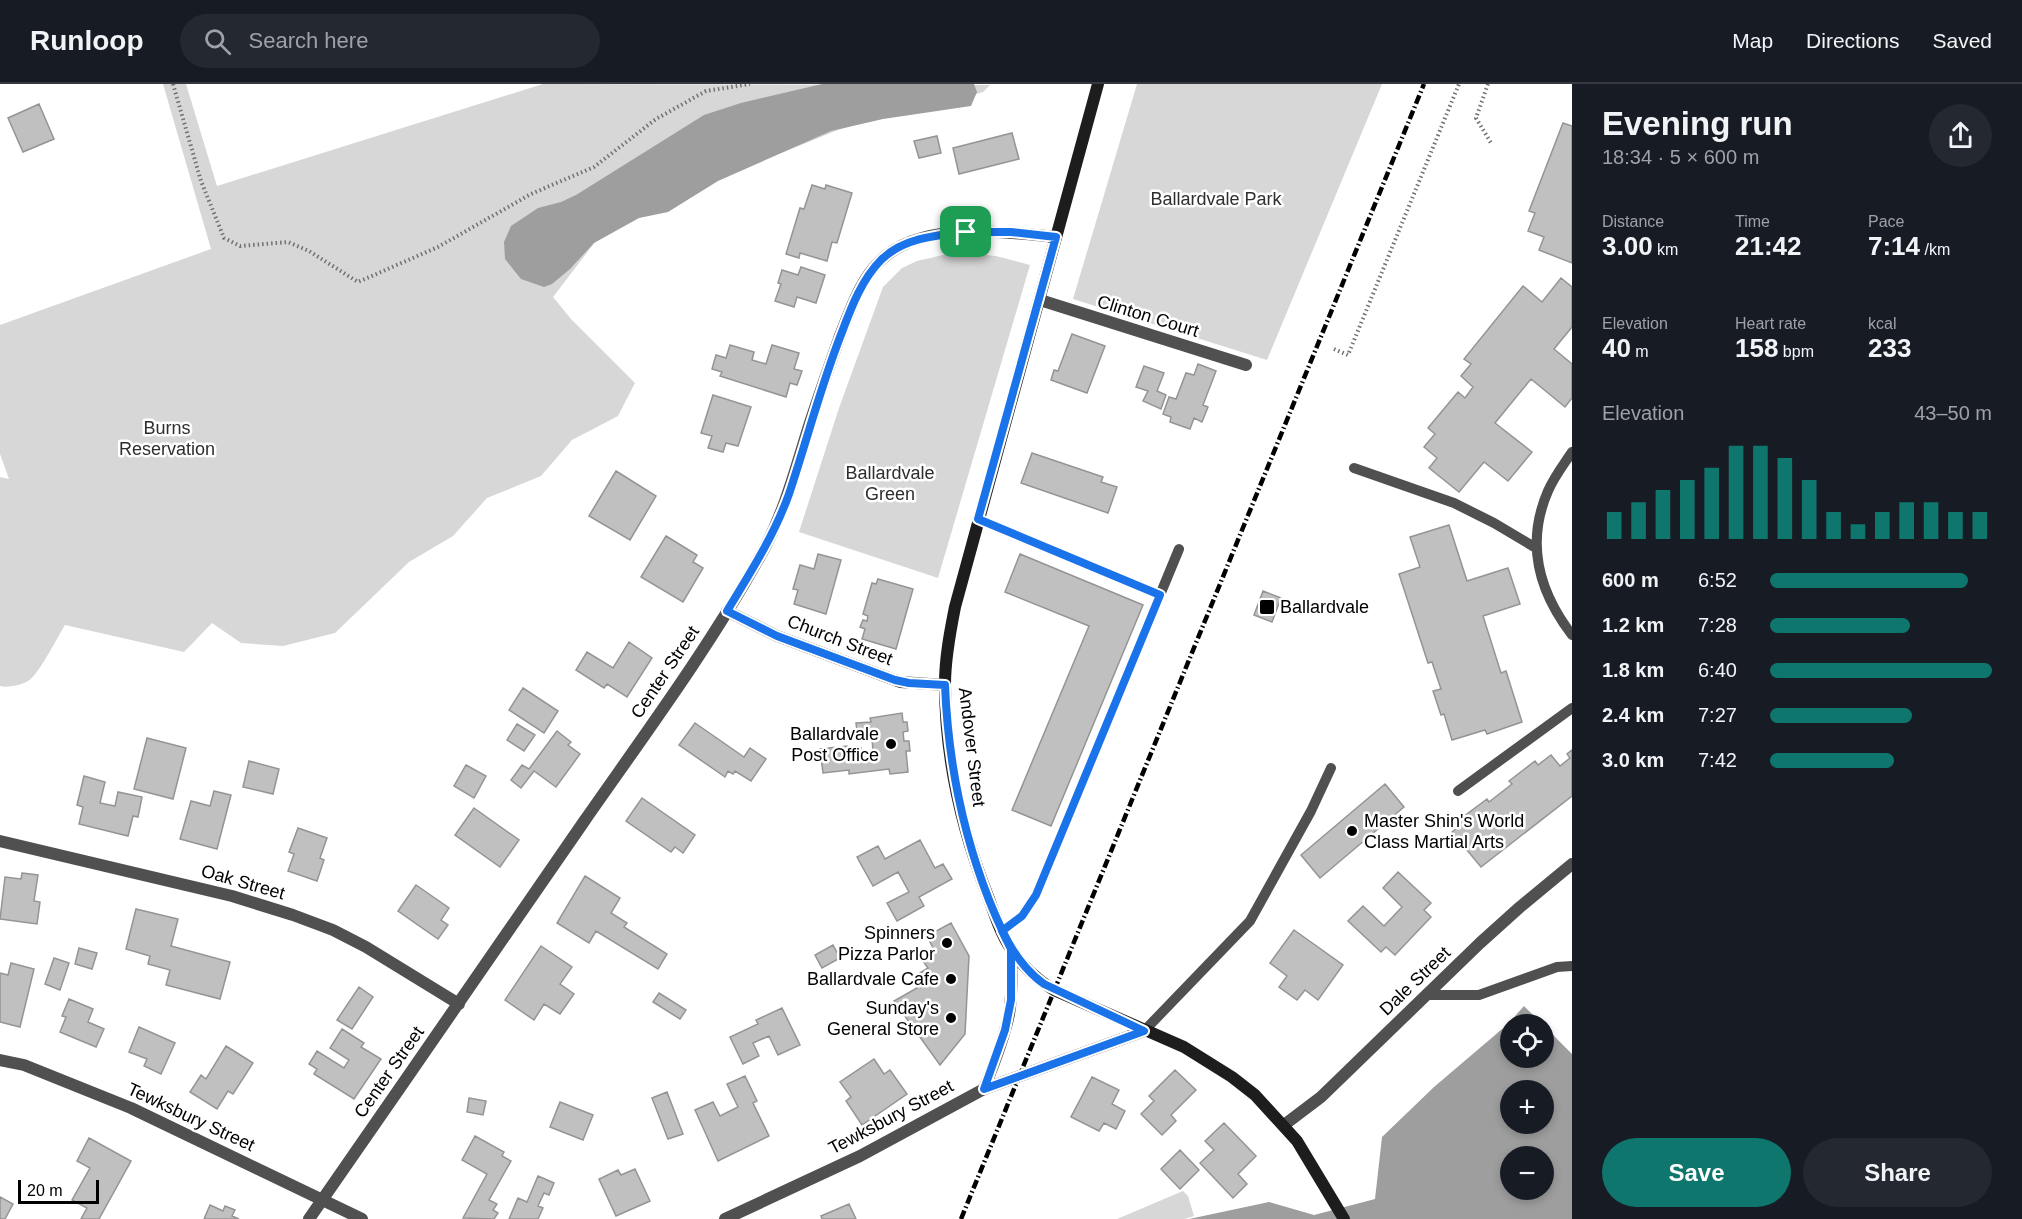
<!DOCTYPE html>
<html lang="en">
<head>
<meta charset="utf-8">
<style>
  :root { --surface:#171b24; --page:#242831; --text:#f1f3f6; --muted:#9ea1a6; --line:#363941; --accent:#0f766e }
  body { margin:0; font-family:Arial,sans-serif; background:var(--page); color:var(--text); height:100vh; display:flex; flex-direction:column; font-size:22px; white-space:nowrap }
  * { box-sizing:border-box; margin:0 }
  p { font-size:20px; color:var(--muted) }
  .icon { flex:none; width:33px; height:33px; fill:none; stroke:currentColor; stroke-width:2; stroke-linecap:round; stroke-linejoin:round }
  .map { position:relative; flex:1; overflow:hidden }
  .side { display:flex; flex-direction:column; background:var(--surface); width:450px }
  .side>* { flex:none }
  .tools { position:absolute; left:1500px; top:930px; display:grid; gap:12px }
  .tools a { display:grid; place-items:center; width:54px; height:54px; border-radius:50%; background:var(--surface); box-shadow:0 3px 9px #0003; font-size:30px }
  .scale { position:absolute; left:18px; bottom:15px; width:81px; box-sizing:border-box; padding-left:6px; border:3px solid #000; border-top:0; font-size:16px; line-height:21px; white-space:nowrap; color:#000; -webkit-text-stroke:4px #fff; paint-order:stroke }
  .pin { position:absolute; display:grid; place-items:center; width:51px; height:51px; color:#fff; margin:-26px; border-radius:12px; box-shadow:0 3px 9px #0006 }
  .round { display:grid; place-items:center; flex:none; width:63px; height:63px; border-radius:32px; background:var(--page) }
  .headline { display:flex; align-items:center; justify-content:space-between; height:102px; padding:0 30px }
  h1 { font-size:33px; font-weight:600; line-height:45px }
  .figures { display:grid; grid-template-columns:repeat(3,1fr); gap:9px; height:102px; padding:6px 30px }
  .figures div { display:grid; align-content:center }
  .figures b { font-size:26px; font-weight:600 }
  .figures small { font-size:16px; font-weight:400 }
  .figures p { font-size:16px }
  .chart { height:168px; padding:12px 30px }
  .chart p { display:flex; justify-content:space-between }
  .chart svg { width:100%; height:108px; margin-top:6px; stroke:var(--accent); stroke-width:6 }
  .primary-button { display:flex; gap:12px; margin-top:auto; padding:12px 30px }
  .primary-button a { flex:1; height:69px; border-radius:36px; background:var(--accent); color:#fff; font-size:24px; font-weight:600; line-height:69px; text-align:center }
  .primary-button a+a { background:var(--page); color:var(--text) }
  ul { padding:0 30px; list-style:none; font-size:20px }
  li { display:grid; grid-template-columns:96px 72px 1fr; align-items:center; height:45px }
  li i { height:15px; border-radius:8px; background:var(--accent) }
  header { display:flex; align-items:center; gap:36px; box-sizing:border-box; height:84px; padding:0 30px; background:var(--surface); border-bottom:2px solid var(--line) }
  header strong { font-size:28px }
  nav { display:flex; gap:33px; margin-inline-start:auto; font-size:21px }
  .search { width:420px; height:54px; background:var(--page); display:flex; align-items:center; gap:15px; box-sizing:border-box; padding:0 21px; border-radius:33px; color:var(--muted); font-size:22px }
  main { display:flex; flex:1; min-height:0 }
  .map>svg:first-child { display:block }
</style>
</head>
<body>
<header>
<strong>Runloop</strong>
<div class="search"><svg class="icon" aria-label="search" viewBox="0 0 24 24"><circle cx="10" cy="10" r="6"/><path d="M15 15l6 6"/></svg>Search here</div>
<nav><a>Map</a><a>Directions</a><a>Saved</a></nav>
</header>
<main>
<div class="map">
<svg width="1572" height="1135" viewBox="0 0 1572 1135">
  <rect width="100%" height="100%" fill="#fff"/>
  <path fill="#d7d7d7" d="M163,0H186L217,102L543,0L990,1L983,8L945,20L907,25L838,46L764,76L728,86L602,149L553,213L571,235L635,299L618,332L572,356L541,392L487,414L453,452L409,478L335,549L283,562L241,559L212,539L184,568L65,541C58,552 38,592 28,597C21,601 8,604 0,602V393L9,395L0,370V241L211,165Z
    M1137,0H1382L1267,276L1073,215Z
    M973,170L996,172L1030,181L938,494L799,448L839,324L883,203L902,184L917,177L943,171Z
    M1183,1107L1188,1112L1194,1132L1185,1135H1117Z"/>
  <path fill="#9e9e9e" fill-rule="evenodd" d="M822,0H974L977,8L971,22L883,35L831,47L718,97L668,128L639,134L594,159L570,185L552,200L544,203L521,195L505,175L504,158L511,142L538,124L561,118L576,111L704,31L741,19Z
    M1524,922L1542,940H1510V974H1544V942L1572,970V1135H1189L1269,1118L1314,1131L1375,1115L1382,1053L1434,1003L1508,940ZM1510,1006H1544V1040H1510ZM1510,1072H1544V1106H1510Z"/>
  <path fill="#c0c0c0" stroke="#949494" stroke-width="1.5" d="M39,20L54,55L23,68L8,34Z
    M1563,39L1572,42V179L1539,166L1544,153L1528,147L1535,129L1529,127Z
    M1012,49L1019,75L959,90L953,64Z
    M937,52L941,69L919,74L914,57Z
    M812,101L825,105L826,101L852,109L837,159L832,158L827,177L800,169L799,174L786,170L800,124L804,125Z
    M801,183L825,191L816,219L797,213L794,223L775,217L781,200L778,199L782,186L798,191Z
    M1561,194L1572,203V243L1554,265L1572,280V314L1565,323L1531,295L1495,339L1532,368L1508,397L1484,378L1459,408L1429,384L1437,374L1424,363L1435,350L1428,344L1458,308L1465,314L1473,303L1461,292L1471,280L1464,275L1523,202L1542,218Z
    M1072,250L1105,262L1087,309L1051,296L1054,286L1058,287Z
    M730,261L754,268L752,276L766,280L772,261L799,269L794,285L802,287L797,301L790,299L786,313L720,292L722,288L712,285L716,271L726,274Z
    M1198,280L1216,287L1203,321L1208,323L1202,338L1194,334L1190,345L1170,338L1171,333L1163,330L1169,313L1176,315L1186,289L1194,291Z
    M1144,282L1164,289L1157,307L1166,311L1161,325L1143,317L1148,307L1136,303Z
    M713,311L751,323L738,362L726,359L723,368L708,364L712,352L701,349Z
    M1032,369L1103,393L1101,398L1117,403L1108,429L1021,399Z
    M616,387L656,412L630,456L589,432Z
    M1449,441L1467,497L1508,484L1520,520L1483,532L1501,589L1506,587L1522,638L1487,650L1485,646L1452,656L1444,630L1441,631L1433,607L1441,605L1432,578L1428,579L1399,490L1420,483L1410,453Z
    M666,452L697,471L693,478L703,484L683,518L641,493Z
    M818,470L841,476L826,530L794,520L798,506L793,505L800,481L814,485Z
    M1020,470L1143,521L1051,742L1012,726L1089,542L1005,508Z
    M878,495L913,505L896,565L862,555L865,545L860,543L863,536L867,537L868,532L863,530L872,499L876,500Z
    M1263,507L1281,514L1272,538L1254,531Z
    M629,558L652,574L627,613L607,600L604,604L576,586L587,568L613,584Z
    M523,604L558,627L544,649L509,626Z
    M902,629L903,638H907L908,647L903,648L904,657H909L910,667H906L908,688L890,690L889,685L849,690V686L823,689L820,665L847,662L848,670L857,669L856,665L861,664V668L873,667L872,655L858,657L856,639L871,638L870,634Z
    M695,639L744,673L750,664L766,675L751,697L735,687L733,690L728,687L725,693L679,661Z
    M517,640L535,651L524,667L507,656Z
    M557,647L571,658L568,661L580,670L556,703L534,687L521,704L511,696L522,681L529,685Z
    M147,654L186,664L173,715L134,705Z
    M1572,666V712L1481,783L1452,748L1462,740L1459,736L1487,715L1489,718L1512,700L1509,697L1535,677L1538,681L1551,671L1560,682L1570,674L1567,670Z
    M249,677L279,685L273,710L243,703Z
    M466,681L486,692L474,714L454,702Z
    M84,692L105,698L100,719L115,722L118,708L142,713L138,733L133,732L128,752L79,740L83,723L77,721Z
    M1385,700L1404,723L1320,794L1301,771Z
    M214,707L231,711L217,765L180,755L191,717L210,722Z
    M642,714L695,751L683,769L675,763L671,768L626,737Z
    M474,724L519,756L500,783L455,751Z
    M298,744L327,754L320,774L324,776L317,797L288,787L294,770L289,768Z
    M920,756L935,784L943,780L952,795L919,813L924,822L897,837L887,819L909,808L898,788L873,802L857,773L878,762L885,775Z
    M1398,788L1431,819L1424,826L1431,833L1395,871L1386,863L1381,868L1348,837L1363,822L1384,842L1402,823L1383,804Z
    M22,789L38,791L34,817L40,818L37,840L0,835L5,793L21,795Z
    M585,792L620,814L611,829L627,839L624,843L667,870L658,885L596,847L589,859L557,839Z
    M416,801L449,824L441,836L448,841L438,855L398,827Z
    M136,825L178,835L171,862L230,878L220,915L166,901L170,886L148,880L150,872L126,865Z
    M951,839L969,872L965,950L940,981L894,917L917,904L914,900L919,896L915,892L928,884L923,877L934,866L927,852Z
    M1294,846L1343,881L1318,916L1305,906L1297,916L1279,903L1287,892L1270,879Z
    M833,861L840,874L822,884L815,871Z
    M541,862L572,883L560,900L574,910L560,930L544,920L534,936L505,916Z
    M79,864L97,869L92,885L75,880Z
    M54,874L69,879L60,906L45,900Z
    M11,879L34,885L20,943L0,938V889L8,891Z
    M359,903L373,913L352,945L337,936Z
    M659,909L686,926L680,935L653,918Z
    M69,915L93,925L88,938L104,945L96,963L60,948L66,933L62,932Z
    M782,924L800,961L778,971L769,952L753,959L759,972L743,980L730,953L758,940L756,936Z
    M139,943L175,959L161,990L144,982L147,975L129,968Z
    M342,945L364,959L361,963L381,975L354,1015L314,990L317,985L309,980L317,967L344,984L349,976L330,964Z
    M226,962L253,979L233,1010L228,1007L217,1025L190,1008L201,991L206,995Z
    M874,975L884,990L890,986L907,1010L862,1041L846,1017L851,1013L840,998Z
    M1175,986L1196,1006L1171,1031L1176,1037L1162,1051L1141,1030L1154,1017L1149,1012Z
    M745,992L757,1017L753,1019L769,1052L718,1077L695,1026L713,1018L720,1032L738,1023L727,1000Z
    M1092,993L1119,1006L1112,1020L1125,1027L1116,1045L1104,1039L1099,1047L1071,1033Z
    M667,1008L683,1050L668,1055L652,1014Z
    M469,1014L486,1017L483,1031L467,1028Z
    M560,1018L593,1031L583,1056L550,1043Z
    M1224,1039L1256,1072L1238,1090L1247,1100L1233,1114L1200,1079L1214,1066L1205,1057Z
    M475,1052L504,1068L502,1072L511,1077L489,1116L497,1120L493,1126L498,1129L494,1135L463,1134L487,1090L462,1076Z
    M89,1054L131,1077L99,1135H81L87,1124L72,1116L90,1084L77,1077Z
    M1180,1066L1199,1086L1180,1105L1161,1085Z
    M635,1085L650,1117L616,1132L599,1095L618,1086L621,1091Z
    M538,1092L554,1099L549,1111L544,1109L538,1122L543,1124L538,1135H509L518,1114L527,1118Z
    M0,1113L13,1120L5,1135H0Z
    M849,1120L856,1135H822L821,1132Z
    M210,1121L223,1127L225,1122L235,1126L232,1132L239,1135H204Z"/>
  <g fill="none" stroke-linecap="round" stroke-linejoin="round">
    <path stroke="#727272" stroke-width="4" stroke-dasharray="1.5 3" stroke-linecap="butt" d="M173,0L201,97L224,154L240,162L288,158L309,167L358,198L438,163L531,110L594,83L656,35L706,7L750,0
      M1488,0L1476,34L1491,59
      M1334,265L1348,271L1459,0"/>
    <path stroke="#505050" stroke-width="10" d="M1572,368C1564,380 1554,393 1548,407C1525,460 1539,508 1572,551
      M1354,384L1454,419L1494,439L1536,464
      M978,435L1160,511
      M1458,707L1572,624
      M1002,847L1022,832L1036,811L1179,465
      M1426,911H1479L1557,883L1572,882
      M1144,947L1250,837L1311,727L1331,684"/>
    <path stroke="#505050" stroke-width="12" d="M1040,216L1246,281
      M727,527L777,552L900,598L945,601
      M0,757L232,812L293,831L333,846L366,863L459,920
      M1284,1041L1321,1013L1480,859L1520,823L1572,780
      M309,1135C401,1002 494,869 585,736C645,650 708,565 759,474C783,433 794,390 808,345C818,314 829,283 840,252C850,227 860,196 880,177C921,136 1004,148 1056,153"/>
    <path stroke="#505050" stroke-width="12" d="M0,976L24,981L131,1024L362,1135
      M984,1005C993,981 1004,956 1009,930C1013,909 1011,887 1011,865
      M725,1135L860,1072L984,1005L1144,947"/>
    <path stroke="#1d1d1d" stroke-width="12" d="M1098,0L955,523C950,548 945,574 945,600C945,673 962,747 989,815C995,832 1001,850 1011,865C1022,882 1036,895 1054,906L1184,963L1232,993L1255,1011L1297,1057L1344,1135"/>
    <path stroke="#000" stroke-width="4.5" stroke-dasharray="9 3 1.5 3" stroke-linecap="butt" d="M961,1135L1424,0"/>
  </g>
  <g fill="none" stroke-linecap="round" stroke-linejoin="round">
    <defs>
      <path id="route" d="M966,148C937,151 903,154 881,176C862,195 851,224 842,248C821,301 807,356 789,410C774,452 750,489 727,527L777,552L895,596L909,599L945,601C948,676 962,747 989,816C1002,848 1015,879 1044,900L1144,947L984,1005L1005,946L1011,916V865L1002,847L1022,832L1036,811L1160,511L978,435L1056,153L1011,148H966"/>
    </defs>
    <use href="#route" stroke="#fff" stroke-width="12"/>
    <use href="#route" stroke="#1a73e8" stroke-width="8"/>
  </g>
  <g fill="#000" stroke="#fff" stroke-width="2">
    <rect x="1259" y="515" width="16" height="16" rx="3"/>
    <circle cx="891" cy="660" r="6"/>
    <circle cx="1352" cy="747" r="6"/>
    <circle cx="947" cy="859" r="6"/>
    <circle cx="951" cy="895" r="6"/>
    <circle cx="951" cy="934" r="6"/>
  </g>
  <g text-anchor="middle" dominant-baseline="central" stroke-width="5" stroke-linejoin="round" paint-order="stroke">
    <g font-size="18" fill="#2e2e2e" stroke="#fff">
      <text x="1216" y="115">Ballardvale Park</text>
      <text x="167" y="344">Burns<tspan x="167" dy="21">Reservation</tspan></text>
      <text x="890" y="389">Ballardvale<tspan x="890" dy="21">Green</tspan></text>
    </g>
    <g font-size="18" fill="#000" stroke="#fff">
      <text transform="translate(1148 232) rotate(17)">Clinton Court</text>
      <text transform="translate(840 556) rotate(21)">Church Street</text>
      <text transform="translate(665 588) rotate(-56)">Center Street</text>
      <text transform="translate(972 663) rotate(83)">Andover Street</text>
      <text transform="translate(243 798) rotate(16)">Oak Street</text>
      <text transform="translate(1415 897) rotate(-44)">Dale Street</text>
      <text transform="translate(389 988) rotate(-55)">Center Street</text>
      <text transform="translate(191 1033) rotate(25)">Tewksbury Street</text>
      <text transform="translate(891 1033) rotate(-28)">Tewksbury Street</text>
    </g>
    <g font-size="18" fill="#000" stroke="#fff" text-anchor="end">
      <text x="1280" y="523" text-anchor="start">Ballardvale</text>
      <text x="879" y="650">Ballardvale<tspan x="879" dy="21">Post Office</tspan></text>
      <text x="1364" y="737" text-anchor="start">Master Shin's World<tspan x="1364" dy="21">Class Martial Arts</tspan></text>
      <text x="935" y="849">Spinners<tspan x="935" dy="21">Pizza Parlor</tspan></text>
      <text x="939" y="895">Ballardvale Cafe</text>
      <text x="939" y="924">Sunday's<tspan x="939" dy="21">General Store</tspan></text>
    </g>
  </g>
</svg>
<div class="tools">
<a><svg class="icon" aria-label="locate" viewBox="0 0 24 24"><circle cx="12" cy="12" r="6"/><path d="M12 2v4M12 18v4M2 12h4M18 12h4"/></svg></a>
<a>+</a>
<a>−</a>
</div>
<div class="scale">20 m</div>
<div class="pin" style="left:966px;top:148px;background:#1e9e55"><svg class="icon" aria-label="arrive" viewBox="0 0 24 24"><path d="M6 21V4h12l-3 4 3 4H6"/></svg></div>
</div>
<section class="side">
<div class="headline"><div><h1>Evening run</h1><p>18:34 · 5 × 600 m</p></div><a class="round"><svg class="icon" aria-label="share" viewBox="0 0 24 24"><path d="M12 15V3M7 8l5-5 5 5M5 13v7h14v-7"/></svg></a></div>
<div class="figures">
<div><p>Distance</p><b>3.00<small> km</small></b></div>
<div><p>Time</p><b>21:42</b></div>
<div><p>Pace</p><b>7:14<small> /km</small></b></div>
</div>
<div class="figures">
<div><p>Elevation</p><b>40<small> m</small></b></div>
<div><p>Heart rate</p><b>158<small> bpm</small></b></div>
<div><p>kcal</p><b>233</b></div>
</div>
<div class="chart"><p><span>Elevation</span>43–50 m</p>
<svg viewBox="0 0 160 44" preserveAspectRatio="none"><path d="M5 44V33M15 44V29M25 44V24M35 44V20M45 44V15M55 44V6M65 44V6M75 44V11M85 44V20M95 44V33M105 44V38M115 44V33M125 44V29M135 44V29M145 44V33M155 44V33"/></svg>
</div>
<ul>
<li><b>600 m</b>6:52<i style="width:89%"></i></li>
<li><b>1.2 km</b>7:28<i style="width:63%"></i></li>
<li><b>1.8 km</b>6:40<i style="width:100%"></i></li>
<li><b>2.4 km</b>7:27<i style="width:64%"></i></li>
<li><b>3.0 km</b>7:42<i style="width:56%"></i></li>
</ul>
<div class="primary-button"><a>Save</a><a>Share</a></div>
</section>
</main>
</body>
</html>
